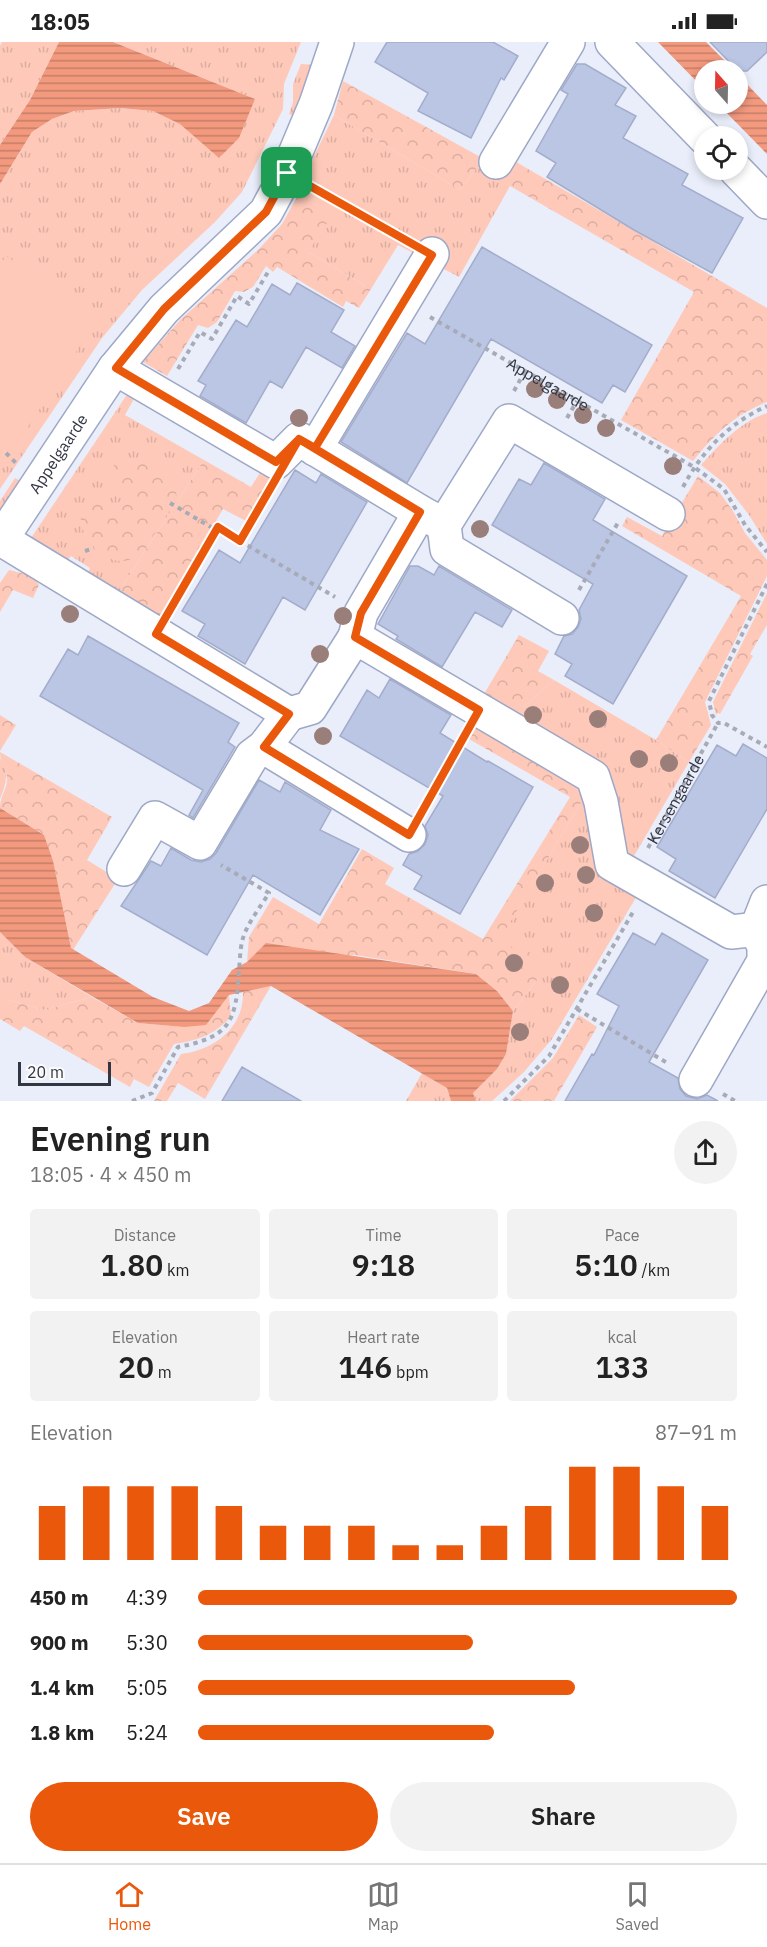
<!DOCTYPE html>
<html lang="en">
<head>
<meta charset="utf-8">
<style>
  :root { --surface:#fff; --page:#f2f2f2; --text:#222; --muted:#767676; --line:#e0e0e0; --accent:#ea580c }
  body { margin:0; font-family:"IBM Plex Sans",sans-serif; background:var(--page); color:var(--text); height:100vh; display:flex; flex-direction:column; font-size:22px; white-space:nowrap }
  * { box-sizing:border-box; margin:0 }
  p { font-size:20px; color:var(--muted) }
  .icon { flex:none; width:33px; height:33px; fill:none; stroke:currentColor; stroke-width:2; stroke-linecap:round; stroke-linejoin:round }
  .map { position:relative; height:1059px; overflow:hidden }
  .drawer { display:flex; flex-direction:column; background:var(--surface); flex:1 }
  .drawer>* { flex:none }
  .needle { width:39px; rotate:340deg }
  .tools { position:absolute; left:694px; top:18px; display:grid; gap:12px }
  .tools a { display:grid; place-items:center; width:54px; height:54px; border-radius:50%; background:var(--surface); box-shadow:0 3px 9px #0003; font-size:30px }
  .scale { position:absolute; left:18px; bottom:15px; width:93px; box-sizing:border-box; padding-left:6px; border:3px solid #323642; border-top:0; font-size:16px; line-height:21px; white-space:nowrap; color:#323642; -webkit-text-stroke:4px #fbfbfb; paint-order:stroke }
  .pin { position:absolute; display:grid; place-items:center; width:51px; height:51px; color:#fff; margin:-26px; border-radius:12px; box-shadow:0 3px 9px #0006 }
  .round { display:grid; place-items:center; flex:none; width:63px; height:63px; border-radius:32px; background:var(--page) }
  .head { display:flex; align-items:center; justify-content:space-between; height:102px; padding:0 30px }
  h1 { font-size:33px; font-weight:600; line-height:45px }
  .stats { display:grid; grid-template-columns:repeat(3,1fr); gap:9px; height:102px; padding:6px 30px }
  .stats div { display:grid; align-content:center; border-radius:6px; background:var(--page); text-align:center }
  .stats b { font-size:30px; font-weight:600 }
  .stats small { font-size:16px; font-weight:400 }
  .stats p { font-size:16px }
  .chart { height:168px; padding:12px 30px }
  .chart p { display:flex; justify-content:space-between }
  .chart svg { width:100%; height:108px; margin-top:6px; stroke:var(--accent); stroke-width:6 }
  .action { display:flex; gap:12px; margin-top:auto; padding:12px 30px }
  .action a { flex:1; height:69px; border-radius:36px; background:var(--accent); color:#fff; font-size:24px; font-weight:600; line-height:69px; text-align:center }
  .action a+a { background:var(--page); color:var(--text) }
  ul { padding:0 30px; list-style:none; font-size:20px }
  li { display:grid; grid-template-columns:96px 72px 1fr; align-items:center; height:45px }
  li i { height:15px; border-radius:8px; background:var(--accent) }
  .status { display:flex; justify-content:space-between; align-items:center; height:42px; padding:0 30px; background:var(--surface); direction:ltr }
  .status svg { height:16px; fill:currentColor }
  .dock { display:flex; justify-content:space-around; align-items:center; height:84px; border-top:2px solid var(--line); background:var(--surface); font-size:16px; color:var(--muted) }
  .dock a { display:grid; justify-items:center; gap:3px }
  .dock .current { color:var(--accent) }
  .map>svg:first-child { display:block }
</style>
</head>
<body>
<div class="status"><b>18:05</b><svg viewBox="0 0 49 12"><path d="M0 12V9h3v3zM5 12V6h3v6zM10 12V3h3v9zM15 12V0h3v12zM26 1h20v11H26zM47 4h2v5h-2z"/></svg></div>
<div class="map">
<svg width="767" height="1059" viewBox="0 0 767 1059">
  <defs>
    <pattern id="grass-tufts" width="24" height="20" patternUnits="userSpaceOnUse" patternTransform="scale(1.5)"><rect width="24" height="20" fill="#ffc9b9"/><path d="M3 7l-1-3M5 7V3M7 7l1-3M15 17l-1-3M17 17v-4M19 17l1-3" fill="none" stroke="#dbada0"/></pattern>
    <pattern id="forest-crowns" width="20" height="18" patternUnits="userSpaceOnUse" patternTransform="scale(1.5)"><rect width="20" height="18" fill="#ffc9b9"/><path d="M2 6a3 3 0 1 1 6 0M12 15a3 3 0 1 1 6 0" fill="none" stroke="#dbada0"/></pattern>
    <pattern id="water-rules" width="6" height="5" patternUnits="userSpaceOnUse" patternTransform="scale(1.5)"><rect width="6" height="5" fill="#f2997e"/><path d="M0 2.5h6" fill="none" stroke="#c57e69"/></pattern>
  </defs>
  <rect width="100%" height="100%" fill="#e9eefa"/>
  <path fill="url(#grass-tufts)" d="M2,0H59L30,58L0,103V4Z
    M113,0H301L284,42L283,67L242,150L215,180L142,248L102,296L0,447V142L32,90L52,77L74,69L120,66L153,69L180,81L220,116L255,57Z
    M301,22L315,23L298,76L289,72L293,60V42Z
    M334,73L460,148L484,117L502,131L510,144L459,235L398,203L371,247L308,210L297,155L304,135Z
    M128,351L135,355L125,373L204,418L116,554L85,536L90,526L71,514L64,523L29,499Z
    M767,371V502L749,473L725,442L701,423C720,402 740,380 767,371Z
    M15,436L24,441L0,476V459Z
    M554,638L656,698L689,720L634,814L619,805L613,764L511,676Z
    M0,716C10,730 6,742 0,757Z
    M588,749L641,847L552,997L524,1030L492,1059H476L473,1051L497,1027L506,1012L513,969L538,937L495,905Z
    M0,890L25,915L92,955L44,968L9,958H0Z
    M422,1031L447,1046L451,1059H406Z"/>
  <path fill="url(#forest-crowns)" d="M343,39L484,117L460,148L334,73Z
    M511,117L767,266V360C734,373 715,392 693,419L621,378L694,250L510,144L501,131Z
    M297,155L331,175L308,210L371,247L359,266L346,259L343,265L277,225L273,230L266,224L253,245L244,250L235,249L217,280L208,286L198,283L167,334L143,320L180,278L259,207L282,182Z
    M135,416C161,418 179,430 176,458C168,470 161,482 153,494C150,499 147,506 143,510C114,538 70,495 83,462L93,460L115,463L122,458C125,447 121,437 109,435L107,429L121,418Z
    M204,418L251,445L263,426L274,433L246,479L223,467L158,577L116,554Z
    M698,434L720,451L733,469L745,491L767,518V534L705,660L711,683L689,720L656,698L741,554L622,484L627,475L662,494Z
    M9,528L33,534L39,543L33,556L13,548L0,570V541Z
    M767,551V583L750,612L753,614L720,672L718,671L716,673L713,660Z
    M519,593L549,609L538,629L554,638L511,676L481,657Z
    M0,673L16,683L0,709Z
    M478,681L588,749L496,904L526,907L538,918V937L513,969L497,949L476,932L355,913L247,920L249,895L273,855L319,882L362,807L394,826L385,842L483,897L570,755L469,697Z
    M0,710L112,775L87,818L118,837L73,908L71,906L44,793L0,766C0,754 7,747 7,738C7,727 0,720 0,710Z
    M271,944L205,1057L178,1041L167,1059H154L181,1012C214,1008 244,986 243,950Z
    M229,953L231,975C212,994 199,998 174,1002L149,1045L134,1037L130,1045L24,984L20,989L0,977V958H9L44,968L92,955L138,981L184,985Z
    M579,973L597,985L554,1059H510L553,1016Z"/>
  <path fill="#ffc9b9" d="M6,214L99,274L7,418L0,413V223Z"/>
  <path fill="url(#water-rules)" d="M59,0H113L255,57L239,96L219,116L180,82L153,69L120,66L74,69L52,77L32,90L0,142V103L30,58Z
    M658,0H706L734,28H705V48Z
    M738,33L767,63V112L718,62H738Z
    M0,766L44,793L53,819L71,906L153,955L189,969L209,961L232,928L247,920L266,901L476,932L497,949L513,969L506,1012L497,1027L473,1051L476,1059H451L447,1046L271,944L229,953L206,983L184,985L138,981L25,915L0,890Z"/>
  <path fill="#bbc5e4" stroke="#a3adcb" stroke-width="1.5" d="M387,0H493L518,14L504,38L501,36L471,96L418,69L428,51L375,20Z
    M710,0H767V10L747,29H738Z
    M577,22H585L626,46L615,63L636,74L623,96L688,132L682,143L743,176L712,231L634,188L547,135L556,121L536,109L568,52L561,48Z
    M482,205L652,303L625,350L613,343L602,361L491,297L407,441L341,400L407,291L425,302Z
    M297,241L344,268L331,290L355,304L342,326L306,305L282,346L270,339L246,381L200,354L206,343L198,339L236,278L247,285L272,242L290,253Z
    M544,421L605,457L593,478L687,534L613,662L565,634L572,622L555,612L564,594L572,592L578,585L581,577L579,568L593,542L492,483L519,437L531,443Z
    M295,428L316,441L321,432L367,460L305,568L283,555L245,622L198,594L205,582L182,569L219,508L240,521Z
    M410,524H418L434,533L439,524L512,568L502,585L475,570L442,625L396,597L398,594L378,582Z
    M88,594L239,681L228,700L235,705L193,776L189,773L203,748L40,654L68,607L78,613Z
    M390,637L451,673L440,691L487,720L488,719L533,745L460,872L414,847L422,834L403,823L409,812L418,809L425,802L428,793L425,784L443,754L340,694L367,648L379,656Z
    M743,702L767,716V767L715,856L669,829L676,817L657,805L717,703L736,714Z
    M259,738L280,750L285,740L331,768L320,788L359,807L320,873L253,833L207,913L121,864L151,819L161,824L171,806L191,818L201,820L210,817L216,811Z
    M633,891L655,903L662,891L708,918L649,1020L678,1036L680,1047L686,1054L697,1057L707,1053L718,1059H565L592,1012L594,1013L619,964L597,952Z
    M242,1025L301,1059H222Z"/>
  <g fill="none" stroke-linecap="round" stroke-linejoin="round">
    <defs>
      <g id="minor">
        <path d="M612,0L705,96"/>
        <path d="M496,120L568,0"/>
        <path d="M736,128L767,160"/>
        <path d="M115,326L276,420L299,397L420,470L444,483L509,379L668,472"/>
        <path d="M315,407L432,212"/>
        <path d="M444,483L447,507L562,576"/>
        <path d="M1,497L289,672L310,666L355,595L593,735L601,760L612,822L731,890L767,886"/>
        <path id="s3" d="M0,499L115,326L164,267L266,170L287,131L316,62L337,0"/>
        <path d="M355,595L361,571L420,470"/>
        <path d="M264,705L409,793"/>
        <path d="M124,827L155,776L200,801L252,714L264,705L289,672"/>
        <path d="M696,1038L764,919V904L756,888L767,860"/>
      </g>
    </defs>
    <use href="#minor" stroke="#9ea8c6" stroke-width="36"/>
    <g stroke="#a7abb7" stroke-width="4" stroke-dasharray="4.5 4.5" stroke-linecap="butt">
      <path d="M314,146L404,197"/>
      <path id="s1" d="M430,275L694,425L724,447L745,483L767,510"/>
      <path d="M178,327L200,290L212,297L237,254L249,262L268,230"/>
      <path d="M514,349L525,329"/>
      <path d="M567,376L577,359"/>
      <path d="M6,411L16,421"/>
      <path d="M683,445C702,409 729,381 767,364"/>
      <path d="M170,461L216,488"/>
      <path d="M240,499L335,555"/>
      <path d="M85,509L94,506"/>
      <path d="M767,542L709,659L712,673L718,681H724L767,705"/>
      <path d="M579,548L619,479"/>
      <path d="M173,563L218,485L240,499L269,450"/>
      <path d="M424,767L464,695"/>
      <path id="s2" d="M648,806L718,681"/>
      <path d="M577,967L669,1022"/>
      <path d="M723,1052L735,1059"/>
      <path d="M132,1059L152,1051L178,1005C231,995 236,979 239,928C240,918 240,906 243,896C247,882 261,864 269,851L221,823"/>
      <path d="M504,1059L549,1014L633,870"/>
    </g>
    <use href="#minor" stroke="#fff" stroke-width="33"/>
  </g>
  <g fill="#9a7e7a">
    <circle cx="535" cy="347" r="9"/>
    <circle cx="557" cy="358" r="9"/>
    <circle cx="583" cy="373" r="9"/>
    <circle cx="299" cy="376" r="9"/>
    <circle cx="606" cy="386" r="9"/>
    <circle cx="673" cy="424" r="9"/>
    <circle cx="480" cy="487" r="9"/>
    <circle cx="70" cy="572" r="9"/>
    <circle cx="343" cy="574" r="9"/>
    <circle cx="320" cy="612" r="9"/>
    <circle cx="533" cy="673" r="9"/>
    <circle cx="598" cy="677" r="9"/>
    <circle cx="323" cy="694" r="9"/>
    <circle cx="639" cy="717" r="9"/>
    <circle cx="669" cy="721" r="9"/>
    <circle cx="580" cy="803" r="9"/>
    <circle cx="586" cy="833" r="9"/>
    <circle cx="545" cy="841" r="9"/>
    <circle cx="594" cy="871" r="9"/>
    <circle cx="514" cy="921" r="9"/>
    <circle cx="560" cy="943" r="9"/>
    <circle cx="520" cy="990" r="9"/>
  </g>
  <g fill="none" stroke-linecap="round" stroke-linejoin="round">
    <defs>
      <path id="route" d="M287,131L432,213L315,406L299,397L240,499L218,485L156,592L289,672L264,705L409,793L479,668L355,595L361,571L420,470L299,397L276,420L116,326L164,267L266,170L287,131"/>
    </defs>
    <use href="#route" stroke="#fff" stroke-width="12"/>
    <use href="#route" stroke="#ea580c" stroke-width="8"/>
  </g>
  <g text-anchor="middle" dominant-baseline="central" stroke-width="4.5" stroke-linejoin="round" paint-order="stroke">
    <g font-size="16" fill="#323642" stroke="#fbfbfb">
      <text stroke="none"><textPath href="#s1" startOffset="136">Appelgaarde</textPath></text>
      <text stroke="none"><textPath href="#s3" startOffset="105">Appelgaarde</textPath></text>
      <text stroke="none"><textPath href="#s2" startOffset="56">Kersengaarde</textPath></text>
    </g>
  </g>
</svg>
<div class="tools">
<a><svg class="needle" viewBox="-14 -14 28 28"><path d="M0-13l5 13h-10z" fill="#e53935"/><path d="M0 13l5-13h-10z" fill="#767676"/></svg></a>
<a><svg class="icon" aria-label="locate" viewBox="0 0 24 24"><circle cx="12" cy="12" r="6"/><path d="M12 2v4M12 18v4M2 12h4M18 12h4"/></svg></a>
</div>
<div class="scale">20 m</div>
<div class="pin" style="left:287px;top:131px;background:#1e9e55"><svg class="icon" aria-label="arrive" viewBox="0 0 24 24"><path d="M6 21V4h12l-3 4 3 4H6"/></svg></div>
</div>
<section class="drawer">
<div class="head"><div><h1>Evening run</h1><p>18:05 · 4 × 450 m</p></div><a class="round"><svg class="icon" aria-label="share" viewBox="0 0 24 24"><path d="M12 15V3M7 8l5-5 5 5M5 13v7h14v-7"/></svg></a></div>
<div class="stats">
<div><p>Distance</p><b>1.80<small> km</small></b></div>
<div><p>Time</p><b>9:18</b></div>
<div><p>Pace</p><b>5:10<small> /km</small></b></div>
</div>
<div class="stats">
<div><p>Elevation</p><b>20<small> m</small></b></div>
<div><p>Heart rate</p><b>146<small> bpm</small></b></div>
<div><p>kcal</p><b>133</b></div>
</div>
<div class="chart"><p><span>Elevation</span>87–91 m</p>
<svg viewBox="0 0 160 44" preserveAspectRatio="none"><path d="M5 44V22M15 44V14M25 44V14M35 44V14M45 44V22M55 44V30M65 44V30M75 44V30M85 44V38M95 44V38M105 44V30M115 44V22M125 44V6M135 44V6M145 44V14M155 44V22"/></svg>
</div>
<ul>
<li><b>450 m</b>4:39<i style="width:100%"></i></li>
<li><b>900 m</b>5:30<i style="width:51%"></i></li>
<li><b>1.4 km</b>5:05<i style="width:70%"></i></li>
<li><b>1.8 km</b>5:24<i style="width:55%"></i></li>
</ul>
<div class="action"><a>Save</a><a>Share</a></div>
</section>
<nav class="dock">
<a class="current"><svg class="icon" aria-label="home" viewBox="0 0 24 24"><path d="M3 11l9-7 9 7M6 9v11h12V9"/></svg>Home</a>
<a><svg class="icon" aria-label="map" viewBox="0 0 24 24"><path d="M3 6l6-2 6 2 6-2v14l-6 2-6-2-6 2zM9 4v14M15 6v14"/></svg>Map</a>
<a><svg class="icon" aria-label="saved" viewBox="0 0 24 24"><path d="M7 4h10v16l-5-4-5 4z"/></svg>Saved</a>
</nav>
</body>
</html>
